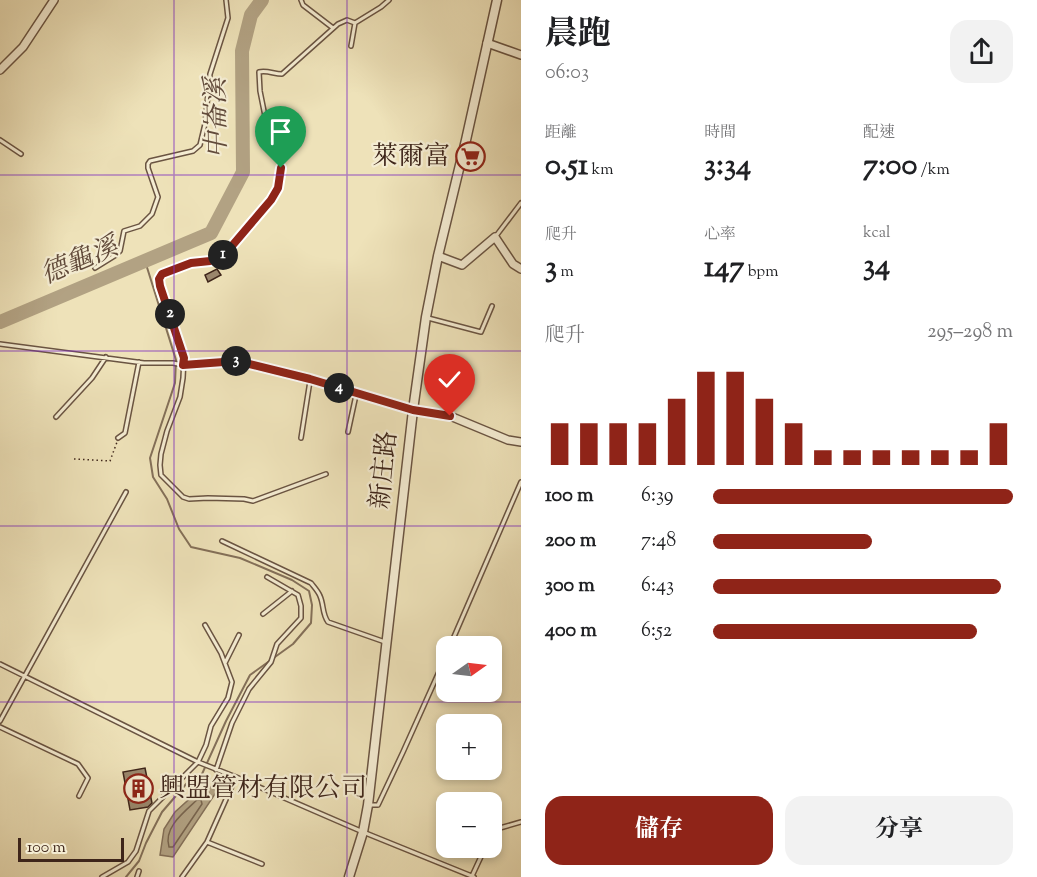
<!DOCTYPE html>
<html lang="zh-TW">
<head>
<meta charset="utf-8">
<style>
  :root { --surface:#fff; --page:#f2f2f2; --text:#202124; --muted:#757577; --accent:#8f2418 }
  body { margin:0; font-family:"Sorts Mill Goudy","Noto Serif TC",serif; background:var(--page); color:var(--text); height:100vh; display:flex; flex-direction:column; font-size:22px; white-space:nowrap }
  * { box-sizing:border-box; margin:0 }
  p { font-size:20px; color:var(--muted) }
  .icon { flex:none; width:33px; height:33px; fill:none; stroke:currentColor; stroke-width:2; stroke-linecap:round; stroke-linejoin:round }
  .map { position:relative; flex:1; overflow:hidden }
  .sheet { display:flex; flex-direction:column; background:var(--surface); width:516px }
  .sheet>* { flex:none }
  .needle { width:39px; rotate:76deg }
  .buttons { position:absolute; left:436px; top:636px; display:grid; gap:12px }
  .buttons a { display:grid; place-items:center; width:66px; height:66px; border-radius:12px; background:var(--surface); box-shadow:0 3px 9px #0003; font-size:30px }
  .scale { position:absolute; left:18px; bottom:15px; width:106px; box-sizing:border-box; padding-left:6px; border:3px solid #3e251a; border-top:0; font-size:16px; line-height:21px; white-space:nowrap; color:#3e251a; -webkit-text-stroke:4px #f4ecd2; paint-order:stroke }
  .pin { position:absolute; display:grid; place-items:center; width:51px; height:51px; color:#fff; margin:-62px -26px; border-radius:50% 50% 50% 0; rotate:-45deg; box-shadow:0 0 6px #0007 }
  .pin .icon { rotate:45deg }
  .km { position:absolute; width:30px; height:30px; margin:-15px; border-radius:50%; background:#222; color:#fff; font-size:16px; line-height:30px; text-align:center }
  .round { display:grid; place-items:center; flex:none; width:63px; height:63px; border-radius:18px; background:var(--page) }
  .headline { display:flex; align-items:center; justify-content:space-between; height:102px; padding:0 24px }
  h1 { font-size:33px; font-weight:700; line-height:45px }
  .metrics { display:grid; grid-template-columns:repeat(3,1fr); gap:9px; height:102px; padding:6px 24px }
  .metrics div { display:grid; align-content:center }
  .metrics b { font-size:30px; font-weight:700 }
  .metrics small { font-size:16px; font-weight:400 }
  .metrics p { font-size:16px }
  .chart { height:168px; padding:12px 24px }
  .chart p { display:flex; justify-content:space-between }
  .chart svg { width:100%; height:108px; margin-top:6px; stroke:var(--accent); stroke-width:6 }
  .action { display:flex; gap:12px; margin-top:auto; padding:12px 24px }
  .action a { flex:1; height:69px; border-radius:18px; background:var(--accent); color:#fff; font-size:24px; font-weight:700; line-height:69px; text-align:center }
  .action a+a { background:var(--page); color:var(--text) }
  ul { padding:0 24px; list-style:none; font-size:20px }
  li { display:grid; grid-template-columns:96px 72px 1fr; align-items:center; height:45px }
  li i { height:15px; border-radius:8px; background:var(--accent) }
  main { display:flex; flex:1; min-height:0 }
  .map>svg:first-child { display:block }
</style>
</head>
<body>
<main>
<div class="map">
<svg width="521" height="877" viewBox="0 0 521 877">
  <rect width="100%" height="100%" fill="#eee2b9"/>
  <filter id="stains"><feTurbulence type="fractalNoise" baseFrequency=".00333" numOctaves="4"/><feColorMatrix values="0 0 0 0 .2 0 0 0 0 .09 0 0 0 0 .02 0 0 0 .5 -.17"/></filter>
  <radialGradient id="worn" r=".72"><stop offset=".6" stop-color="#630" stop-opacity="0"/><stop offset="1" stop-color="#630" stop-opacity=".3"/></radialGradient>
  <path fill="#b2a283" stroke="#847059" stroke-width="1.5" d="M206,784L217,791L173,857L160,855L164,829L175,812Z"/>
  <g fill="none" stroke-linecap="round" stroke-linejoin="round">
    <path stroke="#78644e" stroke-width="1.5" d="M197,800H201L202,804L173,847H169C163,828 184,812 197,800Z"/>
    <path stroke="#847059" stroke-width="2" d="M126,877L139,861L146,843L162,812L187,783L202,774L226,721L250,675L293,644L311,623L312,605L309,591L292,580L240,558L191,547L179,529L167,499L153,477L150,458L175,383L176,360L145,261"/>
    <path stroke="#b2a283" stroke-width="14" d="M0,322L211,233L243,172L242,51L251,15L262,0"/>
  </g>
  <path fill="#9a876d" stroke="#3e251a" stroke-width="1.5" d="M217,269L221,275L208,282L205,275Z
    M145,768L152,803L148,807L130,810L123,772Z"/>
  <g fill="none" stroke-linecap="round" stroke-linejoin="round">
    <defs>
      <path id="service" d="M301,0L303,5L333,28
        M351,46L355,23
        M0,140L21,154
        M496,236L521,203
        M95,268L116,255L120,251L124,231L140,226L152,214L158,197L148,168V164L150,161L193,151L200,145L205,124L210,74L228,18L226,0
        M428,318L481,332L492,306
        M0,344L144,363H173L183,365
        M56,417L92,378L106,357
        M348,432L356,395
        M118,438L125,433L139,362
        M301,438L310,381
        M326,474L253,501L244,499L208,498L189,499L183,497L161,475L160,465L161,454L167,431L180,397L183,378L184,358L160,286L159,279L162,274L191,263L210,261L219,258L271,200L278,188L281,179V151L277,144L269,136L260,91L259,72C267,70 274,74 282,74L338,24L347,20L355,23L381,7L389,0
        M222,541L311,583C314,587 318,591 320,596C324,605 322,614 328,622L385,642
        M263,614L292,591
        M450,646L521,482
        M225,663L239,635
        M0,664L198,762L236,777L363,832L474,877
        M0,721L126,492
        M0,727L78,764L88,778L79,796
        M216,770L232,723L249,689L271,662L277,644L301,618V606L298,595L267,577
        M369,805H378L403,752L447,654
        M492,832L493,830L521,822
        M207,842L262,864
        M472,876L485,848
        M102,877L128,862L136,851L149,811L198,762L206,745L211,726L228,698L232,682L221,653L205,625
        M137,877L139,871
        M182,877L207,842L236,777"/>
      <path id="minor" d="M487,43L521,55
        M0,70L23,47L54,0
        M438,256L462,265L495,237L513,264L521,269
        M183,365L237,361L310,379L413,410L450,416L508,440L521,442"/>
      <path id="tertiary" d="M349,877L363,832L368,805L413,410L426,317L438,256L466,140L497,0"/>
    </defs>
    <use href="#service" stroke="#6a5442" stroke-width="6"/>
    <use href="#minor" stroke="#6a5442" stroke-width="10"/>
    <use href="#tertiary" stroke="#6a5442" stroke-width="11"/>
    <path stroke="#3e251a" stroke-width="1.5" stroke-dasharray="1.5 3" stroke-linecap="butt" d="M74,459L110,461L117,442"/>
    <use href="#service" stroke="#f4ecd2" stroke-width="3"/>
    <use href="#minor" stroke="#f4ecd2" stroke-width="7"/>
    <use href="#tertiary" stroke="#f4ecd2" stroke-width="8"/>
  </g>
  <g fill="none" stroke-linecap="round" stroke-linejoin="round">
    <defs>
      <path id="route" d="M281,168L278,188L271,200L225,254L219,258L210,261L191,263L162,274L159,279L160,286L184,358L183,365L237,361L310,379L413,410L450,416"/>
    </defs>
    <use href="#route" stroke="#fff" stroke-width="12"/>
    <use href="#route" stroke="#8f2418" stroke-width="8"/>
  </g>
  <path fill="none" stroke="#7b2cbf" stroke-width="1.5" stroke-opacity="0.55" d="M174,0V877M347,0V877M0,175H521M0,351H521M0,526H521M0,702H521"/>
  <defs>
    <symbol id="supermarket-ring" viewBox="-11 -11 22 22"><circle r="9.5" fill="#f4ecd2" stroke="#8f2418" stroke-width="1.5"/><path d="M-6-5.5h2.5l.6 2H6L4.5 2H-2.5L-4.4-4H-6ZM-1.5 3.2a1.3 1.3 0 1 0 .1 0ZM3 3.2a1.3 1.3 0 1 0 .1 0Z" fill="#8f2418"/></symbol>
    <symbol id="building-ring" viewBox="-11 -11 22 22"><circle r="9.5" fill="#f4ecd2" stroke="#8f2418" stroke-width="1.5"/><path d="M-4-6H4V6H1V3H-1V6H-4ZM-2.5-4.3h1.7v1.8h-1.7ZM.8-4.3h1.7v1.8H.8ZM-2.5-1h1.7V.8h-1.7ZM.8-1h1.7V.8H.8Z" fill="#8f2418"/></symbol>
  </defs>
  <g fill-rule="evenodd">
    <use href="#supermarket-ring" x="454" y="140" width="33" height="33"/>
    <use href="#building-ring" x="122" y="772" width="33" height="33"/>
  </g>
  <g text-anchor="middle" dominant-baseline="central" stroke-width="4.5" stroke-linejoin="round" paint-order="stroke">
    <g font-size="26" fill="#3e251a" stroke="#f4ecd2" text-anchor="end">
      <text x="450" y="157">萊爾富</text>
      <text x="159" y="789" text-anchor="start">興盟管材有限公司</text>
    </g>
    <g font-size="26" fill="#3e251a" stroke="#f4ecd2">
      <text transform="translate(385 470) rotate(-84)">新庄路</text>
    </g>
    <g font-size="27" font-style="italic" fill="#614a3a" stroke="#f4ecd2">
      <text transform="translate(218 118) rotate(-91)">中崙溪</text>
      <text transform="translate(80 262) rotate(-23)">德龜溪</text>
    </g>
  </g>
  <rect width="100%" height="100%" filter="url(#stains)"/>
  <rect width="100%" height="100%" fill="url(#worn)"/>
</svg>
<div class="buttons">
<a><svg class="needle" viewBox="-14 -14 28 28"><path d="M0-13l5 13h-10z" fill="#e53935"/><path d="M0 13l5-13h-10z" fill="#757577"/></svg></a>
<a>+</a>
<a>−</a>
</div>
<div class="scale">100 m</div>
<div class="pin" style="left:281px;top:168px;background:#1e9e55"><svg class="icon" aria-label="arrive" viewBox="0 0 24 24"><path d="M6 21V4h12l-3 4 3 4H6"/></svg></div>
<div class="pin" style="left:450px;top:416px;background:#d93025"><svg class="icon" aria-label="check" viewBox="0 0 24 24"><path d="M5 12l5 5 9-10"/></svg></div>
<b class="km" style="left:223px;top:255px">1</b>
<b class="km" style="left:170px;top:314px">2</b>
<b class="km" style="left:236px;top:361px">3</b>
<b class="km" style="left:339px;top:388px">4</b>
</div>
<section class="sheet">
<div class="headline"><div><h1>晨跑</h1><p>06:03</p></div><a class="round"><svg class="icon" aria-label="share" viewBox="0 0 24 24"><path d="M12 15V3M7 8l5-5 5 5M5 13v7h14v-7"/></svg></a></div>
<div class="metrics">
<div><p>距離</p><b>0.51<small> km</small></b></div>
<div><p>時間</p><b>3:34</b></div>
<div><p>配速</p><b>7:00<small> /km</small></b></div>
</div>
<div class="metrics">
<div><p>爬升</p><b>3<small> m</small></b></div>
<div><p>心率</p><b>147<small> bpm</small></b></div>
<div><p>kcal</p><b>34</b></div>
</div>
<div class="chart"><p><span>爬升</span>295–298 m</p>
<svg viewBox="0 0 160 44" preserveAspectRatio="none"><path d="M5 44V27M15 44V27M25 44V27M35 44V27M45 44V17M55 44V6M65 44V6M75 44V17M85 44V27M95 44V38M105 44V38M115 44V38M125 44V38M135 44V38M145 44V38M155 44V27"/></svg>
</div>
<ul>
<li><b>100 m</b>6:39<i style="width:100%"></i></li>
<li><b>200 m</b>7:48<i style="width:53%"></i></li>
<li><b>300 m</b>6:43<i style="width:96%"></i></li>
<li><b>400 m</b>6:52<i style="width:88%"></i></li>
</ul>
<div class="action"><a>儲存</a><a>分享</a></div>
</section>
</main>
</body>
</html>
